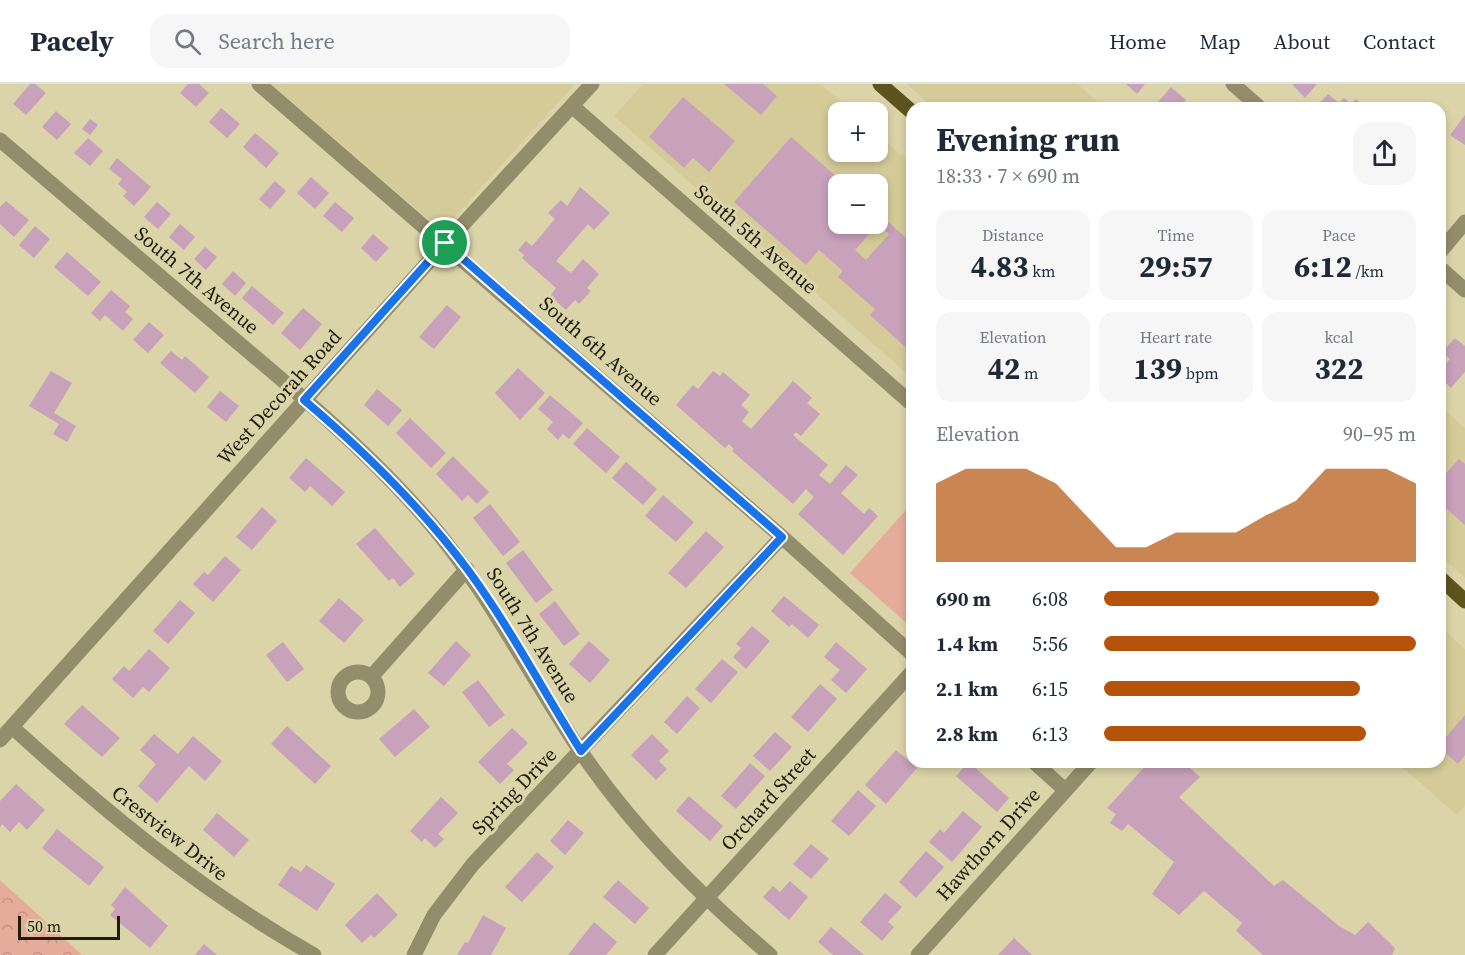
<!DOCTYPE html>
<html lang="en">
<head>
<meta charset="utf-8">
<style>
  :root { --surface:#fff; --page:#f6f6f7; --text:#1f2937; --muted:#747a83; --line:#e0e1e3; --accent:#b45309 }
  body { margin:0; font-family:"Source Serif 4",serif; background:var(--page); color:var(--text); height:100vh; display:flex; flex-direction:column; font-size:22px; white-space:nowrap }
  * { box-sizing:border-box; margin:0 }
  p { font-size:20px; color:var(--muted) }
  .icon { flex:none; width:33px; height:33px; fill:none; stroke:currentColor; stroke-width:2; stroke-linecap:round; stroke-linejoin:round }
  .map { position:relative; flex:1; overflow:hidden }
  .sheet { position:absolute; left:906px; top:18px; width:540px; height:666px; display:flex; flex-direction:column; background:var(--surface); border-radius:18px; box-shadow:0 3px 9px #0003 }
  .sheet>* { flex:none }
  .controls { position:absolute; left:828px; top:18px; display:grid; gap:12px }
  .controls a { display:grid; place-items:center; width:60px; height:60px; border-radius:12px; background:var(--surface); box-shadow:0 3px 9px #0003; font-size:30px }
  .scale { position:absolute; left:18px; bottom:15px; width:102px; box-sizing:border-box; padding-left:6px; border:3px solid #1f1c0b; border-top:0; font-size:16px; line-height:21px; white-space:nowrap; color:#1f1c0b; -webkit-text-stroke:4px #dbd4a9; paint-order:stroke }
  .pin { position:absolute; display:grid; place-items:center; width:51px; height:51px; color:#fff; margin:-26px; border:3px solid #fff; border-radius:50%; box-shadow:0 2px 6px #0007 }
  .round { display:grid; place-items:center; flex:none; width:63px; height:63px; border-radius:18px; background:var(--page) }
  .head { display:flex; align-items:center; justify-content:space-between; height:102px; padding:0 30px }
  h1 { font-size:33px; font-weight:700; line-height:45px }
  .figures { display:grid; grid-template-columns:repeat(3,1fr); gap:9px; height:102px; padding:6px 30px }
  .figures div { display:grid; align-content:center; border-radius:15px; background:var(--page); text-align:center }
  .figures b { font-size:30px; font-weight:700 }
  .figures small { font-size:16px; font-weight:400 }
  .figures p { font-size:16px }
  .chart { height:168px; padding:12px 30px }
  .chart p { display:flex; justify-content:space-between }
  .chart svg { width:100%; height:108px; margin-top:6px; fill:var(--accent); opacity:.7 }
  ul { padding:0 30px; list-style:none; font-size:20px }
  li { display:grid; grid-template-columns:96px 72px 1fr; align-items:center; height:45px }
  li i { height:15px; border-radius:8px; background:var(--accent) }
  header { display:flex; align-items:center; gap:36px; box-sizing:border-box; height:84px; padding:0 30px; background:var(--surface); border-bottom:2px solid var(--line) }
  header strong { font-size:28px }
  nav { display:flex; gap:33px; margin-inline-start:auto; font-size:21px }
  .search { width:420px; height:54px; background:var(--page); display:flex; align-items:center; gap:15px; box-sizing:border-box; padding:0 21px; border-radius:18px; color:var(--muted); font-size:22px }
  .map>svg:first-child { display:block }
</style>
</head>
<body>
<header>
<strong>Pacely</strong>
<div class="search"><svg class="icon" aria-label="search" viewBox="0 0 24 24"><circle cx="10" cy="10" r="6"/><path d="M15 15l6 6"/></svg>Search here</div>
<nav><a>Home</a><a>Map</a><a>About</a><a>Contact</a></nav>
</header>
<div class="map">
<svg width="1465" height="871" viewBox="0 0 1465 871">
  <defs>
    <pattern id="forest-crowns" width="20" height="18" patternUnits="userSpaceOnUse" patternTransform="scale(1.5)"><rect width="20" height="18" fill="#e5ac99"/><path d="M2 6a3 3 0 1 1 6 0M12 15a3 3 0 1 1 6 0" fill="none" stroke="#c49382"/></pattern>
  </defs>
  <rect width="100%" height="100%" fill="#dbd4a9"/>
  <path fill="#d4cb99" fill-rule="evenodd" d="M271,0H575L452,136L442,142L431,137Z
    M643,0H821L853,28H838V68H878V50L912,81V294L614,32ZM838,100H878V140H838Z
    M907,0H1078L1104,24H933Z
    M1440,322L1465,344V494L1440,472Z
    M1440,543L1465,565V721L1457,731L1396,678H1440Z"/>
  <path fill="#e5ac99" d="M912,419V544L850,489Z"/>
  <path fill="url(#forest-crowns)" d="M0,796L82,871H0Z"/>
  <path fill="#c8a1bb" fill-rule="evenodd" d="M30,0H35L46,9L26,31L13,20Z
    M188,0H199L209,9L196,23L180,9Z
    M724,0H763L777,12L761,31Z
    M1126,0H1145L1137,10Z
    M1292,0H1317L1305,14Z
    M1171,3L1186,16L1180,24H1165L1158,18Z
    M1328,10L1339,19L1344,14L1351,20L1356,15L1363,22L1315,24Z
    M683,13L735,57L709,88L693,74L684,84L649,53Z
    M221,24L240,40L227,54L209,38Z
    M56,27L71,40L57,56L42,43Z
    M1465,31V61L1450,51Z
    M90,35L98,41L90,51L82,45Z
    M255,49L279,69L266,84L243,63Z
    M791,53L845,100H838V140H878V129L912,159V269L870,231L875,225L838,193L843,187L819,166L806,181L734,118ZM878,140L889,150L866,176L855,166Z
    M88,54L103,67L90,82L74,69Z
    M117,74L151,103L134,122L123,112L127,108L118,100L122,95L109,85Z
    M311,93L329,109L315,125L297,109Z
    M275,97L286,107L270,125L259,115Z
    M580,103L610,129L594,146L588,140L556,177L571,189L583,175L599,190L587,204L591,207L579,220L575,216L566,226L550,212L556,204L522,174L524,171L518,166L526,157L532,162L555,135L548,129L561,116L567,122Z
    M6,117L29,136L14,153L0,140V123Z
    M157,118L171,130L158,145L144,133Z
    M335,118L354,134L342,148L323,132Z
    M180,140L195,153L184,166L169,153Z
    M35,142L50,155L34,174L19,161Z
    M373,150L389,164L376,178L361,164Z
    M205,163L217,173L206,186L194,175Z
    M67,168L101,198L88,212L54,183Z
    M233,187L246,199L235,212L222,200Z
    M252,202L284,229L273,241L242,214Z
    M111,206L130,222L125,228L133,235L123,247L105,231L100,237L91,229Z
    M447,221L461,233L434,265L419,253Z
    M303,224L322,240L300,266L281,249Z
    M149,238L164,251L148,269L133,256Z
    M1455,254L1465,262V288L1451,304L1440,294V286L1450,275L1442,268Z
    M171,267L182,276L185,272L209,293L195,309L160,279Z
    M518,284L545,309L520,336L495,309Z
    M51,287L72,299L54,329L76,342L67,358L53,350L59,340L29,322Z
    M713,287L720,292L723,288L750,311L741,321L749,328L742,337L751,345L793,297L812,314L807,319L820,330L801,352L796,348L793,351L828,381L819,391L830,400L846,381L858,391L841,409L864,430L869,424L878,432L843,471L798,430L814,413L806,405L793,420L732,367L734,365L729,360L725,364L676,321L693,301L698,305Z
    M377,305L402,326L388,342L364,321Z
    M220,307L239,322L226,338L207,323Z
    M550,311L583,339L569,355L563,350L558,356L547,345L553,338L538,325Z
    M410,334L446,369L431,384L396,349Z
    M587,344L620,373L606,389L573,360Z
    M453,372L489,408L477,420L468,411L462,417L436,390Z
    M306,374L345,408L332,422L310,402L305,408L289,394Z
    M1459,375L1465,380V441L1440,419V396Z
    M626,378L657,405L643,421L612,394Z
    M663,411L694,438L676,458L645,432Z
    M490,420L520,458L503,472L473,434Z
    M262,423L277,437L252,466L236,453Z
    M375,444L415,490L400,503L393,494L389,497L356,460Z
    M706,447L724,463L686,504L668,489Z
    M523,466L553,506L536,519L506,479Z
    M225,472L241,486L213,518L193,500L204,488L208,491Z
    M784,512L819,541L808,554L792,540L789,543L771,527Z
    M339,514L364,536L344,559L319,537Z
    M180,516L195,529L168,560L153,547Z
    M555,517L580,550L564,562L539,530Z
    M752,542L770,557L746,585L733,573L741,564L736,560Z
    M456,557L471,571L444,602L428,589Z
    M589,557L610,576L590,599L569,580Z
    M283,558L304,585L287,598L266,571Z
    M836,558L867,585L846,609L831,596L840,586L824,573Z
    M149,565L170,584L149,608L143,603L133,614L112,595L124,582L129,587Z
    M722,575L738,588L711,619L695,605Z
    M478,596L505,631L489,643L462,608Z
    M820,600L837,615L808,648L791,633Z
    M687,612L700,624L677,650L664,638Z
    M82,621L120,654L102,673L64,640Z
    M414,625L430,643L395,673L379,655Z
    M1465,631V671L1458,680L1440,664V660Z
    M287,642L331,682L315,700L271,660Z
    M512,644L528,659L507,680L514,686L500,700L478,678Z
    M775,648L792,663L770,687L753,672Z
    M154,650L178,670L193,652L222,677L205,697L189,682L157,719L138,702L156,680L140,666Z
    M652,650L669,667L659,677L667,685L656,696L631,671Z
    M896,666L917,684L886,720L865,701Z
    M969,678L1009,714L997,728L956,692Z
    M1149,678H1183L1200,693L1179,713L1274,802L1283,796L1339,842L1355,851L1368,838L1395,864L1392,871H1263L1236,847L1242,839L1204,807L1179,831L1152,810L1174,778L1128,740L1122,747L1110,739L1116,730L1107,724Z
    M750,679L765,692L736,725L721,712Z
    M16,700L45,726L27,746L19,738L10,748L2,740L0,743V717Z
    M858,706L876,722L849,752L831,737Z
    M689,712L723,742L710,757L676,727Z
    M441,713L458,729L438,750L444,755L435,764L425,754L422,758L410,747Z
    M963,727L982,743L952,778L929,758L940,745L944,749Z
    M217,729L249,756L234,773L203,746Z
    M568,736L584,749L565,771L550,757Z
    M57,745L104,783L89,802L42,764Z
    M811,760L829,775L811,795L793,780Z
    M926,767L944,783L916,814L899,798Z
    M537,768L554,783L522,818L505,803Z
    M306,781L335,800L317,827L278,801L291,782L301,788Z
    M618,796L649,824L635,840L603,813Z
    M790,797L808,813L789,836L763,813L773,802L780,808Z
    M125,803L168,842L150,864L110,831L115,825L111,821Z
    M377,809L398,831L374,854L371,851L362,859L345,841Z
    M885,809L902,823L888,838L894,843L882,857L860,838Z
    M483,831L506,844L491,871H457L465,858L468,859Z
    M594,838L617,858L606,871H568Z
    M831,843L864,871H833L818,858Z
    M1014,854L1032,871H998Z
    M204,860L217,871H195Z"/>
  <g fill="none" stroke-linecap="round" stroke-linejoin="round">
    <path stroke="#948d6b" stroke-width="15" d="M259,0L782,453L912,570
      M1233,0L1260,24
      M572,22L912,320
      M0,56C76,121 153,186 229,251C297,308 365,365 424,432C487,504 528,589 581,668C636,748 697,808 770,871
      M1440,168L1465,138
      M1440,184L1465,206
      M338 608a20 20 0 1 1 40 0a20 20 0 1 1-40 0Z
      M372,592L467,485
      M12,643C108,730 201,807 314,871
      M0,656L432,174L592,0
      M1034,678L1065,706
      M414,871L434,831L473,780L782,453
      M655,871L912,588
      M918,871L1091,678"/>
    <path stroke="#5d541d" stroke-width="15" d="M880,0L912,28
      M1440,494L1465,517"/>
  </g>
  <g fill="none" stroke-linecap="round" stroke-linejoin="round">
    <defs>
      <path id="route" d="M445,159L782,453L581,667C543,607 510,543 468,486C421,423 364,367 304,316Z"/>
    </defs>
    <use href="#route" stroke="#fff" stroke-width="12"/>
    <use href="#route" stroke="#1a73e8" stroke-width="8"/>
  </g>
  <g text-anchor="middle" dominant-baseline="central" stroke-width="6" stroke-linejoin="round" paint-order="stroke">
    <g font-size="20" fill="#1f1c0b" stroke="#dbd4a9">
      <text transform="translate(756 155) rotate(41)">South 5th Avenue</text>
      <text transform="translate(197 196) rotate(40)">South 7th Avenue</text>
      <text transform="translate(601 267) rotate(41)">South 6th Avenue</text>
      <text transform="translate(279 313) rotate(-48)">West Decorah Road</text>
      <text transform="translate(533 551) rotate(58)">South 7th Avenue</text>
      <text transform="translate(514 707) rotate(-46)">Spring Drive</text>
      <text transform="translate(768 715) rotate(-48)">Orchard Street</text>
      <text transform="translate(170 749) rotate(38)">Crestview Drive</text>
      <text transform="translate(988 760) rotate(-48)">Hawthorn Drive</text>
    </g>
  </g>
</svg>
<div class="controls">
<a>+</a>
<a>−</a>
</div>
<div class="scale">50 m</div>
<div class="pin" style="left:445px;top:159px;background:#1e9e55"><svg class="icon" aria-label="arrive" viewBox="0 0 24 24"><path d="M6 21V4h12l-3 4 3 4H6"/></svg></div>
<section class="sheet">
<div class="head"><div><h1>Evening run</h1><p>18:33 · 7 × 690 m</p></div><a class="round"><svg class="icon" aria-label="share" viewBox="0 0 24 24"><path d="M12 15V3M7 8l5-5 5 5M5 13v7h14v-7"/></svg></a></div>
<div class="figures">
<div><p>Distance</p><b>4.83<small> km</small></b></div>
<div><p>Time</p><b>29:57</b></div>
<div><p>Pace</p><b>6:12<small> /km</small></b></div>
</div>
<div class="figures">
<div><p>Elevation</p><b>42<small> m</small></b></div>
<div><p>Heart rate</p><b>139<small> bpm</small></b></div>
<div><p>kcal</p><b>322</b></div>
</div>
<div class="chart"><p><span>Elevation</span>90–95 m</p>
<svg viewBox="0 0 160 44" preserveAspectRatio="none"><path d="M0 44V12L10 6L20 6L30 6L40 12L50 25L60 38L70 38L80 32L90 32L100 32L110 25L120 19L130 6L140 6L150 6L160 12V44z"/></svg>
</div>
<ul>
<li><b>690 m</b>6:08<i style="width:88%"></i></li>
<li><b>1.4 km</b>5:56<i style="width:100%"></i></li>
<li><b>2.1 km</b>6:15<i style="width:82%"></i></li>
<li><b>2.8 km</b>6:13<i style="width:84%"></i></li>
</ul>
</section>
</div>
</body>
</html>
